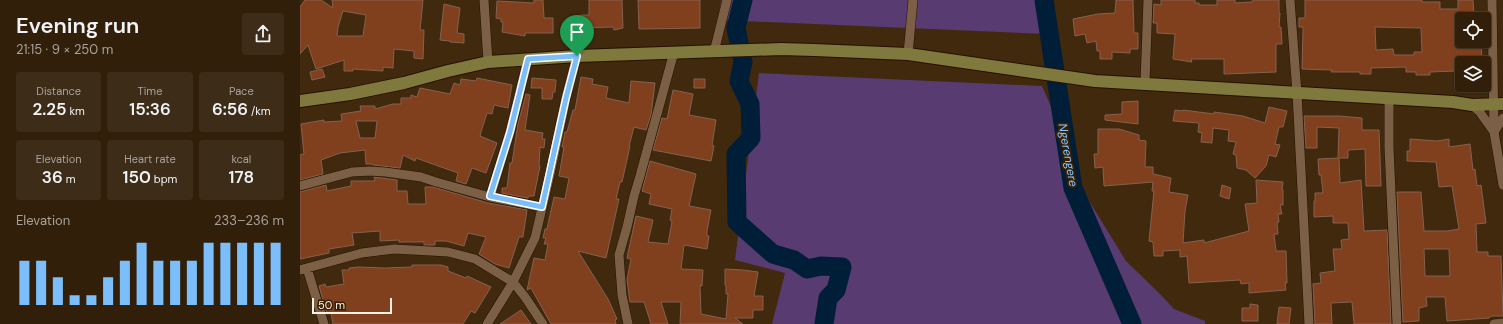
<!DOCTYPE html>
<html lang="en">
<head>
<meta charset="utf-8">
<style>
  :root { --surface:#311f0a; --page:#3d2c18; --text:#f1f3f6; --muted:#a8a29c; --line:#4c3d2b; --accent:#7cbef9 }
  body { margin:0; font-family:"DM Sans",sans-serif; background:var(--page); color:var(--text); height:100vh; display:flex; flex-direction:column; font-size:15px; white-space:nowrap }
  * { box-sizing:border-box; margin:0 }
  p { font-size:13px; color:var(--muted) }
  .icon { flex:none; width:22px; height:22px; fill:none; stroke:currentColor; stroke-width:2; stroke-linecap:round; stroke-linejoin:round }
  .map { position:relative; flex:1; overflow:hidden }
  .sheet { display:flex; flex-direction:column; background:var(--surface); width:300px }
  .sheet>* { flex:none }
  .buttons { position:absolute; left:1155px; top:12px; display:grid; gap:8px }
  .buttons a { display:grid; place-items:center; width:36px; height:36px; border-radius:4px; background:var(--surface); box-shadow:0 1px 3px #0004,0 0 0 1px var(--line); font-size:20px }
  .scale { position:absolute; left:12px; bottom:10px; width:80px; box-sizing:border-box; padding-left:4px; border:2px solid #fdf0e4; border-top:0; font-size:11px; line-height:14px; white-space:nowrap; color:#fdf0e4; -webkit-text-stroke:3px #361f04; paint-order:stroke }
  .pin { position:absolute; display:grid; place-items:center; width:34px; height:34px; color:#fff; margin:-41px -17px; border-radius:50% 50% 50% 0; rotate:-45deg; box-shadow:0 0 4px #0007 }
  .pin .icon { rotate:45deg }
  .round { display:grid; place-items:center; flex:none; width:42px; height:42px; border-radius:4px; background:var(--page) }
  .overview { display:flex; align-items:center; justify-content:space-between; height:68px; padding:0 16px }
  h1 { font-size:22px; font-weight:600; line-height:30px }
  .stats { display:grid; grid-template-columns:repeat(3,1fr); gap:6px; height:68px; padding:4px 16px }
  .stats div { display:grid; align-content:center; border-radius:4px; background:var(--page); text-align:center }
  .stats b { font-size:17px; font-weight:600 }
  .stats small { font-size:11px; font-weight:400 }
  .stats p { font-size:11px }
  .chart { height:112px; padding:8px 16px }
  .chart p { display:flex; justify-content:space-between }
  .chart svg { width:100%; height:72px; margin-top:4px; stroke:var(--accent); stroke-width:6 }
  main { display:flex; flex:1; min-height:0 }
  .map>svg:first-child { display:block }
</style>
</head>
<body>
<main>
<section class="sheet">
<div class="overview"><div><h1>Evening run</h1><p>21:15 · 9 × 250 m</p></div><a class="round"><svg class="icon" aria-label="share" viewBox="0 0 24 24"><path d="M12 15V3M7 8l5-5 5 5M5 13v7h14v-7"/></svg></a></div>
<div class="stats">
<div><p>Distance</p><b>2.25<small> km</small></b></div>
<div><p>Time</p><b>15:36</b></div>
<div><p>Pace</p><b>6:56<small> /km</small></b></div>
</div>
<div class="stats">
<div><p>Elevation</p><b>36<small> m</small></b></div>
<div><p>Heart rate</p><b>150<small> bpm</small></b></div>
<div><p>kcal</p><b>178</b></div>
</div>
<div class="chart"><p><span>Elevation</span>233–236 m</p>
<svg viewBox="0 0 160 44" preserveAspectRatio="none"><path d="M5 44V17M15 44V17M25 44V27M35 44V38M45 44V38M55 44V27M65 44V17M75 44V6M85 44V17M95 44V17M105 44V17M115 44V6M125 44V6M135 44V6M145 44V6M155 44V6"/></svg>
</div>
</section>
<div class="map">
<svg width="1203" height="324" viewBox="0 0 1203 324">
  <rect width="100%" height="100%" fill="#41290e"/>
  <path fill="#573b71" d="M421,0H740L747,34L418,20Z
    M459,73L742,86L753,111L770,170L826,261L860,294L874,309L905,321V324H472L485,273L435,260Z"/>
  <g fill="none" stroke-linecap="round" stroke-linejoin="round">
    <path stroke="#001e37" stroke-width="19" d="M443,0L436,28L443,62L439,81L450,104L451,138L436,154L437,222L473,254L494,260L507,269L521,266L542,267L536,290L528,298L524,324
      M744,0L773,188L832,324"/>
  </g>
  <path fill="#80401e" stroke="#856150" fill-rule="evenodd" d="M5,0H21L33,8L32,0H123L120,30H124L123,59L114,58V51L94,49L93,68L83,67V71L53,69V71H44V60L16,69L8,45L0,54V7ZM43,11L66,15L63,36H37L38,27Z
    M234,0H243L244,18H253V33H225V36L202,32L203,22H201V19L196,18L197,1L234,3Z
    M289,0H322L323,28L314,30L313,27L283,28L281,15H289Z
    M338,0H400V28L339,29Z
    M816,0H833L834,33H838V49H830V53L812,52V59H800V51H797L796,41L787,43L785,34L775,36L773,19L798,14L815,13Z
    M861,0H895V3H899V5H917V0H935V3L952,2L953,0H979V13H980L979,27H981L982,44H976V72L924,74V59H891L892,62L873,59L875,34L857,33V23H853L854,4L861,5Z
    M1005,0H1122V2H1140V9H1158V0H1173L1174,19H1162V41H1181L1182,63H1156V71L1130,72V75H1116V72H1106V67L1071,68V74H1060V72H1031L1032,70L1002,69L1003,32V27H999V18H1005ZM1075,27L1121,28L1122,52H1114V55H1094L1093,49L1076,50Z
    M144,4L160,8L157,33L164,34V43L150,42V41L140,40Z
    M22,69L25,77L12,80L10,72Z
    M281,77L293,79L292,84L308,87L306,98L329,103L331,81L355,83L351,115L346,130L334,127L329,146H330L322,182H320L316,199H319L306,258L278,251L308,299L317,319L315,320L316,324H251L231,288L227,290L234,258L245,260L248,244H244L246,238H243L245,229H247L254,197L265,199L269,178L259,176L264,147H262L265,132H267L273,110H275Z
    M177,78L212,85L208,108L194,105L192,114L187,113L181,132L180,136L197,143L186,173L172,168L166,184L156,181L158,173L116,158L115,161L103,155L100,168L73,165L72,164H66L65,150L40,153L21,160L23,174L0,180V155L4,154L1,124L24,120V122L42,121L41,114L61,111L60,106H75V109L93,104H101V98H111V95L117,97L120,88L150,94L154,83L160,85L161,79L176,81ZM56,121H77L75,138H60Z
    M232,78L256,80L255,92H253L252,99H242V88H231Z
    M394,79H405V88H394Z
    M373,90L393,94L389,115L416,120L412,145L414,146L411,161L353,150L362,118L367,119Z
    M226,94L230,95L225,130L243,133L242,139H245L244,148L240,147L239,166H240L234,196H229L228,198L202,193V188H207L210,163H212L218,124Z
    M838,101V124L805,120V115L822,114V102Z
    M969,107L987,111L983,127H979L975,144L980,145L976,157L969,155L966,166L955,178L946,170L937,168L936,155L933,154L936,142L928,141L929,130L913,128L912,143L901,142L902,133L898,132L899,123L873,121L875,110L883,111V110L914,114V112L943,116L965,123Z
    M1004,116H1039L1062,118V130H1079L1081,186H1066L1065,149L1048,150V158H1039L1040,183L1061,180L1064,231L1087,230L1091,324H1054L1052,302L1031,303L1032,324H1015L1013,284L1021,283L1020,273L1035,271L1033,249H1042L1041,240L1049,239L1048,223H1033V216L1014,217V201H1015V193H1023L1021,175H1019L1018,159L1038,158L1039,128L1017,127V148H1006Z
    M798,129H819L839,135V140L846,141L845,167H853V174L871,178L869,192L888,195L885,211L883,243L904,240V243L949,231L945,204L957,203L956,180L983,182L982,190H983V205H980L982,214H978L979,222L977,223L978,234H974L976,251H986L987,283H985L986,290L949,293V283L941,284L940,280L889,283L887,256L880,257V250L863,251V256H854L853,242L849,241L854,191H852L853,182L804,186L803,167L795,168L794,154H798Z
    M1110,139L1137,141L1149,139V147L1170,144L1173,170L1175,169L1177,186L1181,185L1186,223L1176,224L1177,252H1188V256H1201L1203,316H1191L1189,318L1147,321L1145,297H1126L1127,306L1119,308V321L1103,322L1097,192H1121L1124,231H1147L1159,229L1152,186L1139,187L1136,162L1107,161V151H1110ZM1124,249H1149L1150,276H1125Z
    M350,161L396,174L389,206L411,210L407,231V236H409L407,249L384,245L381,269L403,270L402,286L400,285L401,314L426,319L428,294H426V286L425,285V269L443,270L458,272L454,296H463V310H453V318H435L443,324H380L381,302H361L368,324H351L344,302H330L327,280L331,259L327,258L336,216L353,220L348,242L368,244L372,221L370,220L372,209L349,204L351,194L342,191Z
    M74,177L97,180V191H107L108,204H126L125,187H133L188,203L227,210L223,237H219L209,268L195,264L179,254L186,237L168,233L164,246L146,241H135V245H124V242H99V240L80,241V231L52,233L54,245L29,249V253L0,259V192L26,185L27,191L51,186V181H75Z
    M922,185L931,188L929,199L920,196Z
    M112,265H141L148,267V271L166,278L167,276L191,287L175,313L171,311L163,324H33L31,313L27,314L19,286L25,284L26,287L44,284L42,270H49V268L58,267L85,268L112,267Z
    M950,304L958,305V321H942V308H950Z
    M979,307L991,308L989,324H977Z
    M221,310L231,324H200Z"/>
  <g fill="none" stroke-linecap="round" stroke-linejoin="round">
    <defs>
      <path id="street" d="M184,0L188,62
        M990,0L997,93L1009,324
        M1192,0L1194,132L1203,185
        M414,52L427,0
        M608,54L613,0
        M845,83L848,0
        M1089,99V148L1097,324
        M1172,105L1179,111L1194,132
        M1194,132L1203,118
        M0,186L52,172L70,171L85,172L121,177L136,182L190,197L242,207
        M190,197L210,132L228,59
        M7,268L24,324
        M0,270L62,253L94,249L148,252L175,259L213,282L225,297L243,324
        M187,324L213,282L235,238L250,174L266,98L277,56
        M328,324L322,295L319,255L327,227L334,196L340,176L374,52
        M1194,324L1203,323"/>
      <path id="secondary" d="M0,101L50,94L104,83L148,71L188,62L277,56L481,49L514,50L608,54L795,81L1153,102L1172,105L1203,104"/>
    </defs>
    <use href="#street" stroke="#261100" stroke-width="10"/>
    <use href="#secondary" stroke="#261100" stroke-width="14"/>
    <use href="#street" stroke="#7b6045" stroke-width="9"/>
    <use href="#secondary" stroke="#7f793e" stroke-width="12"/>
  </g>
  <g fill="none" stroke-linecap="round" stroke-linejoin="round">
    <defs>
      <path id="route" d="M277,56L266,98L242,207L190,196L210,132L228,59Z"/>
    </defs>
    <use href="#route" stroke="#fff" stroke-width="8"/>
    <use href="#route" stroke="#7cbef9" stroke-width="5"/>
  </g>
  <g text-anchor="middle" dominant-baseline="central" stroke-width="4" stroke-linejoin="round" paint-order="stroke">
    <g font-size="12" font-style="italic" fill="#87c6ff" stroke="#361f04">
      <text transform="translate(768 155) rotate(80)">Ngerengere</text>
    </g>
  </g>
</svg>
<div class="buttons">
<a><svg class="icon" aria-label="locate" viewBox="0 0 24 24"><circle cx="12" cy="12" r="6"/><path d="M12 2v4M12 18v4M2 12h4M18 12h4"/></svg></a>
<a><svg class="icon" aria-label="layers" viewBox="0 0 24 24"><path d="M12 4l9 5-9 5-9-5zM3 14l9 5 9-5"/></svg></a>
</div>
<div class="scale">50 m</div>
<div class="pin" style="left:277px;top:56px;background:#1e9e55"><svg class="icon" aria-label="arrive" viewBox="0 0 24 24"><path d="M6 21V4h12l-3 4 3 4H6"/></svg></div>
</div>
</main>
</body>
</html>
